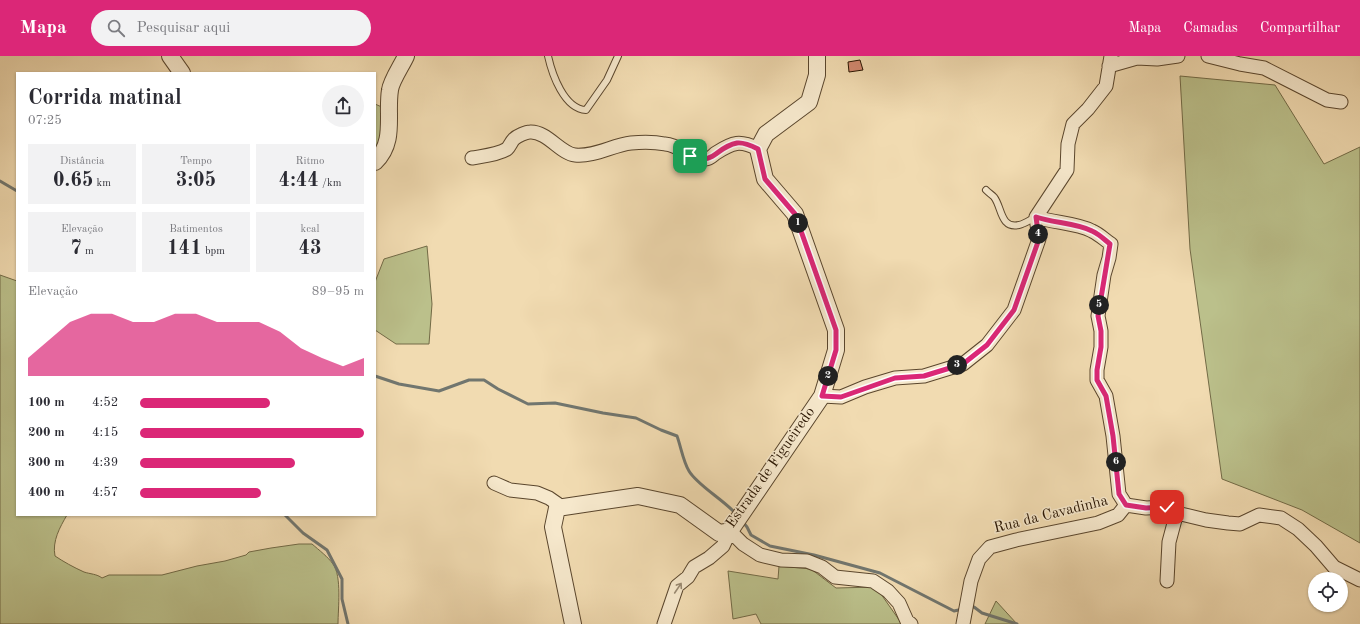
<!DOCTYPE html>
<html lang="pt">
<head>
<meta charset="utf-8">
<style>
  :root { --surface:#fff; --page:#f2f2f3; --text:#2b2b33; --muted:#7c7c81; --accent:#db2777 }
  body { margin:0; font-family:"Old Standard TT",serif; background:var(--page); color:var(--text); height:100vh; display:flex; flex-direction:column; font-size:15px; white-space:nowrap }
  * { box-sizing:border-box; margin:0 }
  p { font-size:13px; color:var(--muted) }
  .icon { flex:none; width:22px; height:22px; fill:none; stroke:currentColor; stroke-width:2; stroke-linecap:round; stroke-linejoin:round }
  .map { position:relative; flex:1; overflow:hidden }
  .drawer { position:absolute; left:16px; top:16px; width:360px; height:444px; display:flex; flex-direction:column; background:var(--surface); border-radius:0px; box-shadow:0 1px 3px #0004 }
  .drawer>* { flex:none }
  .tools { position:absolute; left:1308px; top:516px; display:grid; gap:8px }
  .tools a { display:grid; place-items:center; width:40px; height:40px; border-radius:50%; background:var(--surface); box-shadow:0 1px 3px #0004; font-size:20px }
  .pin { position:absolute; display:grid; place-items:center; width:34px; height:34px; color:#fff; margin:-17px; border-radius:8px; box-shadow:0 2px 6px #0006 }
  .km { position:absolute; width:20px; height:20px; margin:-10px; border-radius:50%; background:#222; color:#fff; font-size:11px; line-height:20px; text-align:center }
  .round { display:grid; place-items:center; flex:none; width:42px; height:42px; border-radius:21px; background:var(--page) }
  .overview { display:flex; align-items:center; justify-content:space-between; height:68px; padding:0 12px }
  h1 { font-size:22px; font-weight:700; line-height:30px }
  .figures { display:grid; grid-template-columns:repeat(3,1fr); gap:6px; height:68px; padding:4px 12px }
  .figures div { display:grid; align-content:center; border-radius:0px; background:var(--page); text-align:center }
  .figures b { font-size:20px; font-weight:700 }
  .figures small { font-size:11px; font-weight:400 }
  .figures p { font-size:11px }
  .chart { height:112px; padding:8px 12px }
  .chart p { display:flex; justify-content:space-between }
  .chart svg { width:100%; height:72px; margin-top:4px; fill:var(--accent); opacity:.7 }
  ul { padding:0 12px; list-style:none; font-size:13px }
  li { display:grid; grid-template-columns:64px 48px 1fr; align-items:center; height:30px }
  li i { height:10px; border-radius:5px; background:var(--accent) }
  header { display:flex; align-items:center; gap:24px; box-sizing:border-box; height:56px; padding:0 20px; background:var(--accent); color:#fff }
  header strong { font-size:19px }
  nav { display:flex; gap:22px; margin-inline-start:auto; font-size:14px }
  .search { width:280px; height:36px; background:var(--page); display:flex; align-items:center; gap:10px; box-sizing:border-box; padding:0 14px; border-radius:22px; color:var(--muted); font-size:15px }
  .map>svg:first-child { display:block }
</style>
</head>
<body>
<header>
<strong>Mapa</strong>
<div class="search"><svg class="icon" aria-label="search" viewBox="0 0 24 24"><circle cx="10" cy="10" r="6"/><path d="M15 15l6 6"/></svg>Pesquisar aqui</div>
<nav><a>Mapa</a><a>Camadas</a><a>Compartilhar</a></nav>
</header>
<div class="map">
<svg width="1360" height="568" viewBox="0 0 1360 568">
  <rect width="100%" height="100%" fill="#f1dbb1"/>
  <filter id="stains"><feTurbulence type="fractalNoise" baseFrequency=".005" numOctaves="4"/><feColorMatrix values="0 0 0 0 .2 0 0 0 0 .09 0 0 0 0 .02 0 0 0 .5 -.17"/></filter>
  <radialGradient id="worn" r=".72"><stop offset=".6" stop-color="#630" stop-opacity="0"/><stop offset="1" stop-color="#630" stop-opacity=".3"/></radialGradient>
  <path fill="#bbc08b" stroke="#726a46" d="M1180,20L1275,29L1324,108L1360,91V487L1302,454L1222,423L1190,193Z
    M375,48L384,52L380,92L375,97Z
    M427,190L432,248L429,288H396L375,274V226L384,203Z
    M0,219L17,225V459H67C60,471 52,485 55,500C64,506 73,511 84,516C90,518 97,518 102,522L109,519H162L197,510L225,505L246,499L249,496L271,492L299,488H312C319,494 328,501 333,508C342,520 338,553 338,568H0Z
    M779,510L811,513L836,532L876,531L902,568H761L756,558L733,563L728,515L778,523Z
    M996,545L1017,568H985Z"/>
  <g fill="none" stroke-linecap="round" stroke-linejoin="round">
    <path stroke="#71766f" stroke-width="3" d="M0,125L17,135
      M375,320L399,328L439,335L469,324H484L498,333L528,348L555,347L603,357L636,362L661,374L677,380C681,391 683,405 689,415C697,429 724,444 736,458
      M285,459L303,477L327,494L342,523V543L348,568
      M742,465L747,471L751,479L770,490L814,499L880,517L954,555L963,553
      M970,552L974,551L982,557L1017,568"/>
  </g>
  <path fill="#d28970" stroke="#281401" d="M860,4L863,14L849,16L848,6Z"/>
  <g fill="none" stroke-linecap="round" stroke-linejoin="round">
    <defs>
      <path id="service" d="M548,0C552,18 564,53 586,54L607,24L618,0
        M986,134C989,137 992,139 994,141C1002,151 1000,173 1019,169C1025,168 1031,163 1036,161"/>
      <path id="minor" d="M1208,0L1240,8L1264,12L1327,44L1341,46
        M1109,10L1137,2L1157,3L1178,0
        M472,102C483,100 497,99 507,93C510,90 511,86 514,83C517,80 526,76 530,76C547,75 561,98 575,99C594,101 613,89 631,87C642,86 655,86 665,88C681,89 692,105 706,103C710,103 713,99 716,97C733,86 740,84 758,93
        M1036,161C1054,167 1077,167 1092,175C1099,178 1105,184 1111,188L1109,202L1104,219L1098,260L1101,275V291L1097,314V324L1106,340L1113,380L1119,438L1126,449L1146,452L1167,451L1181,458L1206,464L1228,467L1240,468L1259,459L1281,462L1298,473L1316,490L1334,511L1360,524
        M822,340L841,341L865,331L895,322L924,320L963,308L987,289L1014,254L1039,183L1036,161L1067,114L1068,88L1073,68L1088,53L1106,30L1111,0
        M494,427L510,434L537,437L549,442L562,451
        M1167,525L1169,486L1177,456
        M664,568L677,530L688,521L694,511L709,502L723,490L730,475L743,488L760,499L781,504L807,505L822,511L835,521L873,525L888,535L899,547L907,565L911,568
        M963,568L971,525L979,503L990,491L1016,484L1098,467L1118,459L1126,449"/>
      <path id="tertiary" d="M170,0L182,17
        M375,106C396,86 386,59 390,34C391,25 402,9 406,0
        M573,568L553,471L557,452L638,440L680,449L719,477L730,475L822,340L836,294V274L795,158L765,123L758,93L766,78L809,46L817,19V0"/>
    </defs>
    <use href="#service" stroke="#5a462d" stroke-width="8"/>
    <use href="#minor" stroke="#5a462d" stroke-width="15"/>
    <use href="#tertiary" stroke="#5a462d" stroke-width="18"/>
    <use href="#service" stroke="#f6e8cc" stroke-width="6"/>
    <use href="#minor" stroke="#f6e8cc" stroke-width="13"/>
    <use href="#tertiary" stroke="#f6e8cc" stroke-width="16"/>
  </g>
  <defs><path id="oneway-shaft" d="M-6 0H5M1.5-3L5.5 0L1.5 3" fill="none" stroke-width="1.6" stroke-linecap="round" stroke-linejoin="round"/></defs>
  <use stroke="#998971" href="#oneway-shaft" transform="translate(678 532) rotate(-56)"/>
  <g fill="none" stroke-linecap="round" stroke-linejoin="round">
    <defs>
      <path id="route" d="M690,100C716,110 715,91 737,87C744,86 752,90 758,93L765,123L795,158L836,274V294L822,340L841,341L895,322L924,320L963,308L987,289L1014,254L1039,183L1036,161C1053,167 1077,167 1092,175C1099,178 1105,184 1110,188L1098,260L1101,275V291L1097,314V324L1106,340L1113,380L1119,438L1126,449L1146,452L1167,451"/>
    </defs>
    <use href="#route" stroke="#fff" stroke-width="8"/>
    <use href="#route" stroke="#db2777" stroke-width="5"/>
  </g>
  <g text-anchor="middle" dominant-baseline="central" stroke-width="3" stroke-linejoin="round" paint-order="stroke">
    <g font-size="15" fill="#281401" stroke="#f6e8cc">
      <text transform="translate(771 412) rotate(-55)">Estrada de Figueiredo</text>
      <text transform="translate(1051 459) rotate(-14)">Rua da Cavadinha</text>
    </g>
  </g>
  <rect width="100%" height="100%" filter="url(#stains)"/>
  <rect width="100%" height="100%" fill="url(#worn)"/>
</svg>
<div class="tools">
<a><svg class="icon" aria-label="locate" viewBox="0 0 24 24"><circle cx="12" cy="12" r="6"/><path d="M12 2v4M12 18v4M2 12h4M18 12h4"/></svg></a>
</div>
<div class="pin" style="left:690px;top:100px;background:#1e9e55"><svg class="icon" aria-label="arrive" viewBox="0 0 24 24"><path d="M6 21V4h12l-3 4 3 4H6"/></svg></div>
<div class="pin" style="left:1167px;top:451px;background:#d93025"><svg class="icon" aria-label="check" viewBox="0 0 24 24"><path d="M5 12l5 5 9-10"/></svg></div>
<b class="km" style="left:798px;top:167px">1</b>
<b class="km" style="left:828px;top:320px">2</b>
<b class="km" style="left:957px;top:309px">3</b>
<b class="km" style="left:1038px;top:178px">4</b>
<b class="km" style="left:1099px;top:249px">5</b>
<b class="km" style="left:1116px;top:406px">6</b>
<section class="drawer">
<div class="overview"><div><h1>Corrida matinal</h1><p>07:25</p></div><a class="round"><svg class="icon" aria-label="share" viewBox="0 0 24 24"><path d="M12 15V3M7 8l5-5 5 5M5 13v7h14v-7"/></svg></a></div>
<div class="figures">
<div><p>Distância</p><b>0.65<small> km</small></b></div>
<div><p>Tempo</p><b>3:05</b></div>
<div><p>Ritmo</p><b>4:44<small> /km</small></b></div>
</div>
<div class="figures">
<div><p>Elevação</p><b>7<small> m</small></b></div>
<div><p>Batimentos</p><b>141<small> bpm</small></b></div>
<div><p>kcal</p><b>43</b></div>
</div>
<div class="chart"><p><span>Elevação</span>89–95 m</p>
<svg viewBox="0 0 160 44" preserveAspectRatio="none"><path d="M0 44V33L10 22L20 11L30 6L40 6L50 11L60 11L70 6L80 6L90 11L100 11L110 11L120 17L130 27L140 33L150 38L160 33V44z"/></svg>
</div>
<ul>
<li><b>100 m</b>4:52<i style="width:58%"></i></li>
<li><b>200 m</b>4:15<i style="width:100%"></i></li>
<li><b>300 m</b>4:39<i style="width:69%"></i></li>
<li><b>400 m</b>4:57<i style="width:54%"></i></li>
</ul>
</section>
</div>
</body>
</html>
